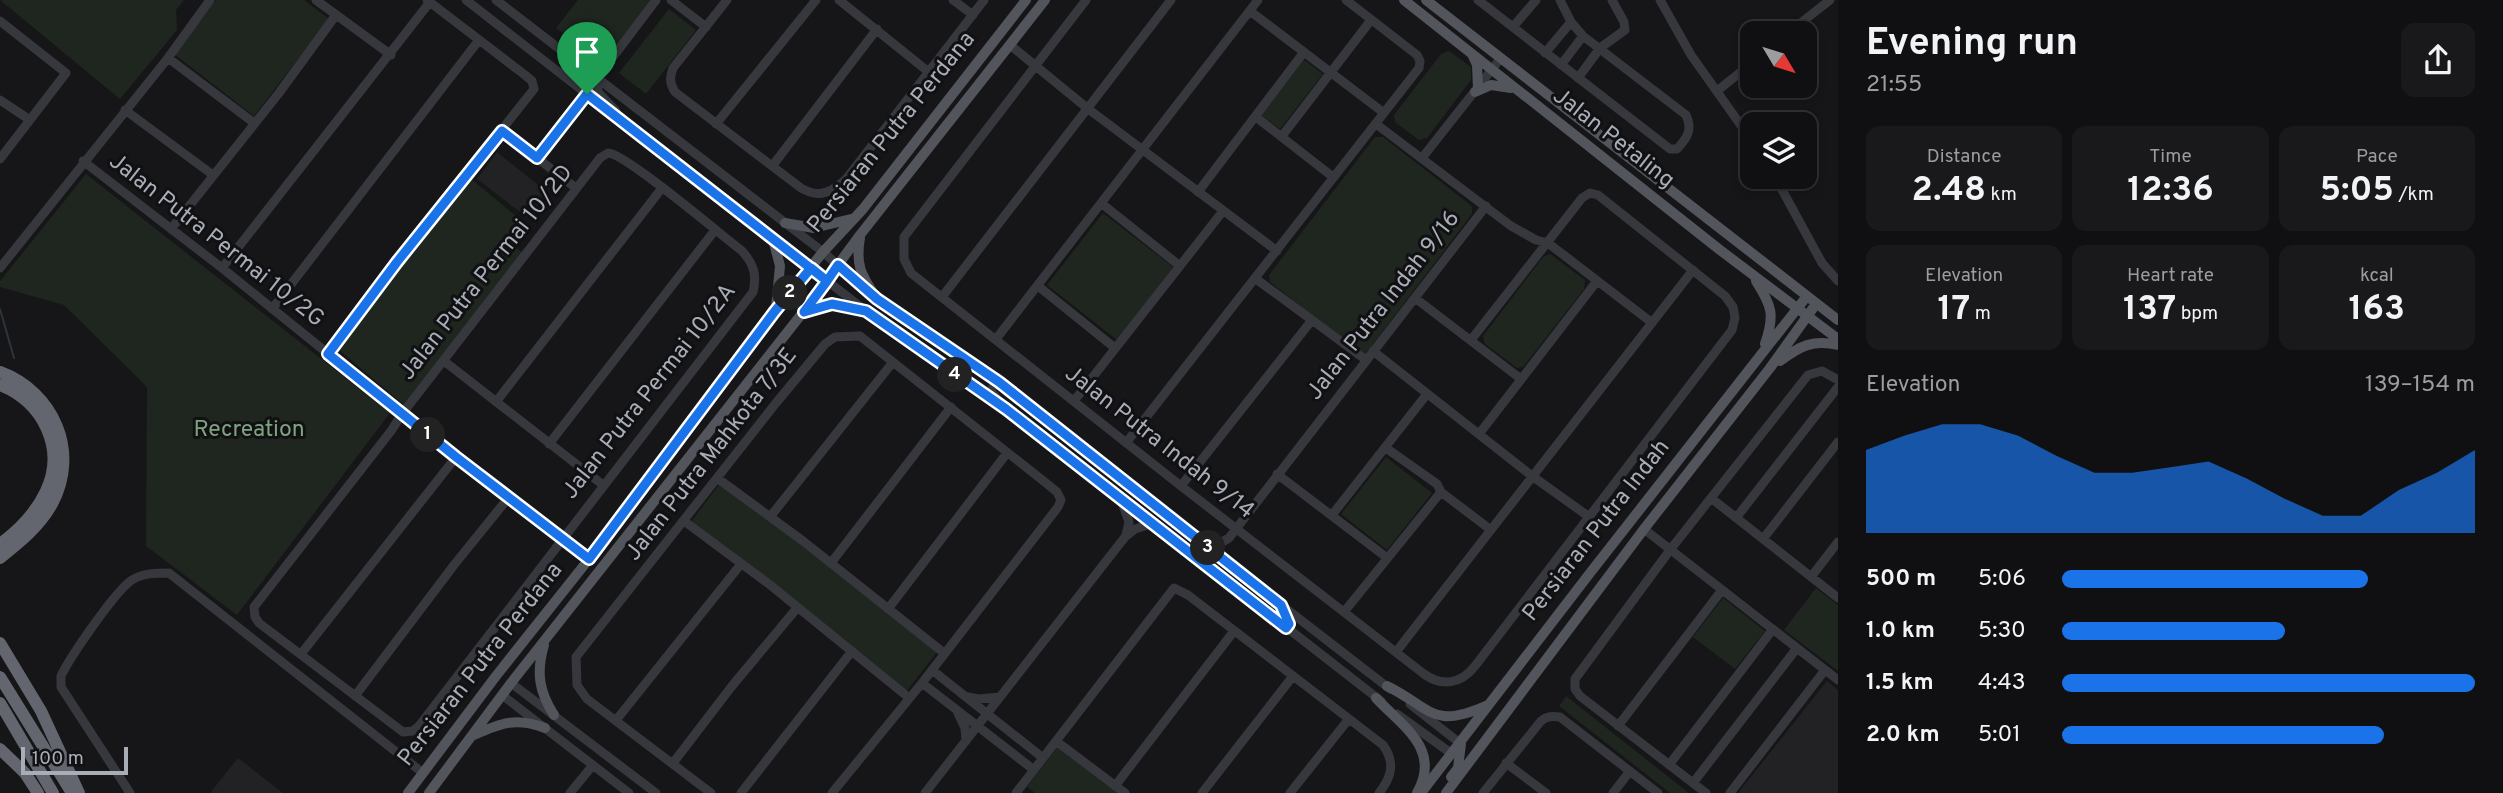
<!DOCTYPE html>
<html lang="en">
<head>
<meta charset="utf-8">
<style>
  :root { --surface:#101012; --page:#19191b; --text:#f1f3f6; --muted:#9c9d9f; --line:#303032; --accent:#1a73e8 }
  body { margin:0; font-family:Overpass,sans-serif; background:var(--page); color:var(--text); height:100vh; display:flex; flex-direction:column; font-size:26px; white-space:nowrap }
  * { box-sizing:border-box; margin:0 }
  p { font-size:23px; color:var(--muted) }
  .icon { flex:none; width:38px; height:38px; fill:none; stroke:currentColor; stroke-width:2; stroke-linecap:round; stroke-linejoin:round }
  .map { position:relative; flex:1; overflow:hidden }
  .details { display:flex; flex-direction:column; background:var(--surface); width:665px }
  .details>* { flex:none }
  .needle { width:46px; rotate:128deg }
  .controls { position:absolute; left:1740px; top:21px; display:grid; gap:14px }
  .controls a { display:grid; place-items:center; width:77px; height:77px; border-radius:14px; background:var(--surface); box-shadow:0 4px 10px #0003,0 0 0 2px var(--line); font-size:35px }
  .scale { position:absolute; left:21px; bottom:18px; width:107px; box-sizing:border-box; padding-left:7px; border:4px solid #a8adb8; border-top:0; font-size:19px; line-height:24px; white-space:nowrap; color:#a8adb8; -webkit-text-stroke:5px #111113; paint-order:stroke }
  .pin { position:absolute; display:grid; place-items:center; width:60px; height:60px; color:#fff; margin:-72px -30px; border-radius:50% 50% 50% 0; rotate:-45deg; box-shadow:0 0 7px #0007 }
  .pin .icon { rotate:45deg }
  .km { position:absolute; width:35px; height:35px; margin:-18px; border-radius:50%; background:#222; color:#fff; font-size:19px; line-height:35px; text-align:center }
  .round { display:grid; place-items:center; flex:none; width:74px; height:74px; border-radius:14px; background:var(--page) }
  .head { display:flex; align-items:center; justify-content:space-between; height:119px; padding:0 28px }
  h1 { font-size:38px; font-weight:700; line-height:52px }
  .figures { display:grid; grid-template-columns:repeat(3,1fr); gap:10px; height:119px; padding:7px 28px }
  .figures div { display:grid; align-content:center; border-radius:14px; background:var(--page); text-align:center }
  .figures b { font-size:35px; font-weight:700 }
  .figures small { font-size:19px; font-weight:400 }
  .figures p { font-size:19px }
  .chart { height:196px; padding:14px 28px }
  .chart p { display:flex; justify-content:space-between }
  .chart svg { width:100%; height:126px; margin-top:7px; fill:var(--accent); opacity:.7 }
  ul { padding:0 28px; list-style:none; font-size:23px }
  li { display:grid; grid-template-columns:112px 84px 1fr; align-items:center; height:52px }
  li i { height:18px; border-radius:9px; background:var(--accent) }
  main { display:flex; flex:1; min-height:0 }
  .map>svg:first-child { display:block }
</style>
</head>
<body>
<main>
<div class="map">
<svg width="1838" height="793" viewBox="0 0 1838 793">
  <rect width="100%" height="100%" fill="#161618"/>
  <path fill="#222225" d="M497,152L548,193L528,218L477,179Z
    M1827,681L1838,690V793H1738Z
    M238,758L283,793H210Z"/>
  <path fill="#1e261f" d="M0,0H184L176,10L177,30L120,99Z
    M216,0H304L329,19L254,116L174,54Z
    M578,0H653L604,64L556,28Z
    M669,9L696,30L646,94L619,73Z
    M1449,51L1471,67V80L1427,138L1419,140L1395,122L1394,115L1441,54Z
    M1304,60L1323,74L1280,129L1261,115Z
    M1375,137H1383L1472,206V214L1364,356L1270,282L1269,275Z
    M86,174L390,413L237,615L146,546L147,387L64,305L0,287V281Z
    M470,178L523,222L508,241L523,253L404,405L338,349Z
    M1103,213L1173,267L1117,340L1047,285Z
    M1550,254L1585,280L1584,289L1523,367L1517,368L1485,344L1483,336L1543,257Z
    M1386,457L1432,493L1387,550L1341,514Z
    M721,482L937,652L906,692L690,523Z
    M1816,588L1838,605V671L1784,630Z
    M1723,598L1765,631L1735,669L1693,637Z
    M1566,696L1689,793H1670L1559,706Z
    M1058,746L1119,793H1035L1027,787Z"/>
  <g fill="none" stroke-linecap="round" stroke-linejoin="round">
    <path stroke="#2c353c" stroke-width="2" d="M0,309L14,358"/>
    <path stroke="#37383d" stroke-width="9" d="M316,0L391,55
      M466,0L866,311L1006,409L1381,701
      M496,0L823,252L877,299L999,382L1196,539L1390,689
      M671,0L706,27
      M727,0L673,68C670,77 669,83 675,92L801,188C819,199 833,192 847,178L984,0
      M839,0L930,73
      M953,0L973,15
      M1086,0L904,237V259L911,273L1181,486L1424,674C1442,687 1461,684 1475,666L1732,330L1735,318L1733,307L1725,296L1598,195L1590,193L1582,198L1471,340
      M1478,0L1670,149H1677C1687,138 1693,130 1686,115L1583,36L1571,22L1560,0
      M1660,0L1691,55L1752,141
      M1250,11L1384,113
      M0,21L66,73L0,159
      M1513,27L1536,0
      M1788,33L1830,0
      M1010,45L1087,108L1277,251
      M1545,53L1571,22
      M168,58L254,123
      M1561,65L1583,36
      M597,78L656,0
      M597,78L598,92L616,111
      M1578,78L1600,48L1625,30L1624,22L1612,0
      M1717,91L1752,63
      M0,100L30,120
      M125,110L213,175
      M1256,117L1333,177
      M716,124L816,0
      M1376,124L1511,226L1536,240L1548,243L1651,322
      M502,131L576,188
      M1282,136L1371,20
      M608,153C625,153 721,235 742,251C754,264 757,275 753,292L419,726L413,731L403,732L259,623L255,617L254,607L391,431L402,414L600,158Z
      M537,158L587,94L590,83L581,72
      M1422,158L1500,59
      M83,161L222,268L456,457L589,559
      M773,165L877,29
      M1775,177L1822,263L1838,281
      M1198,192L1304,52
      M1101,203L1180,266
      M171,229L279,93L336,15
      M0,268L168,58L210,0
      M222,268L430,2
      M1038,286L1115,348
      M942,297L1171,0
      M1415,298L1521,379
      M272,309L479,40
      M1312,320L1366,360
      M996,339L1258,0
      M1373,351L1532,476L1588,516
      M328,354L397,262L534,89L532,81L525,75L427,0
      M444,361L603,485
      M999,382L994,385L991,391L1000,402
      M1074,401L1223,211
      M496,402L662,188
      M1479,434L1597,281
      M1126,443L1419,68L1420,61L1417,55L1346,0
      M549,444L715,230
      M1386,448L1437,484L1441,492L1491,530
      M1277,474L1386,557
      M717,478L803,541L944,653
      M1181,486L1312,320L1256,279
      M1711,498L1838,598
      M1123,505L1129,522L1126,535
      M1332,515L1427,394
      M770,517L893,362
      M1736,518L1838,387
      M684,521L769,584L908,697
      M1644,529L1838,680
      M1763,539L1838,442
      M1201,541L1217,545L1229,538L1486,206
      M831,563L951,407
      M1811,577L1838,542
      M888,609L1007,453
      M1344,612L1441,492
      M1396,652L1693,270
      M301,654L456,457
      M932,670L1043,758
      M511,683L656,793
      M922,683L1034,770
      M502,695L629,793
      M355,696L454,565L509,497
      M968,697L978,699L1000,697
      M1410,704L1461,744
      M958,713L965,728L966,741
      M1397,714L1452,754
      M617,719L741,564
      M1618,726L1722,590
      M1056,741L1125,793
      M673,763L732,686L797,608
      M1506,763L1546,793
      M1669,765L1773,629
      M1693,783L1797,648
      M1115,786L1234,631
      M130,793L61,687V676C70,657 116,590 132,580C143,573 156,573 169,573L423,773
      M570,793L593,765
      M711,793L587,699L577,685L576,657L776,403L825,344L835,337L860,336L1046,483L1057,492L1061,500L1058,507L922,683L832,793
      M741,793L852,651
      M925,793L1125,537L1135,529L1151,524
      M1016,793L1174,588L1188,595L1383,745C1396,763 1391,778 1379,793
      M1202,793L1293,676
      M1290,793L1348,720
      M1483,793L1541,721C1547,716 1552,716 1560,717L1658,793
      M1613,793L1630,771
      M1706,793L1580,696L1575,689V679L1670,550L1808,375L1822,371L1838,380
      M1730,793L1825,670"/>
    <path stroke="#53555c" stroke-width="10" d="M1404,0L1720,250L1838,339
      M1426,0L1838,320
      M1472,54L1477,65L1478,89
      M1475,92L1491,85L1511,88
      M785,223L814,228L851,219
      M860,238C855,267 862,276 877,299
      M773,239L780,266L776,308
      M1756,281C1772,306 1775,315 1765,344
      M804,311L832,304L866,311
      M1780,361C1800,346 1813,339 1838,345
      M544,645C536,672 539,692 554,715
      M1387,686C1433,709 1432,730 1488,705
      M1376,698C1402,726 1442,749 1417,793
      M474,735C501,723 516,717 545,728
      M1451,777L1458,768L1461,744
      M408,793L496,676L589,559L775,311L823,252L863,209L1026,0
      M429,793L511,683L804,311L860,235L1045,0
      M1421,793L1590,573L1807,296
      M1446,793L1644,529L1770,368L1816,304"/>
    <path stroke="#63666e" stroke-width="12" d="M0,372C54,392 80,452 52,504C39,527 20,542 0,558
      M0,385C43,401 66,449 46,491C36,513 19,530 0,544
      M0,643L41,711L79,793
      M0,677L72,793
      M0,703L53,793
      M0,749L25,773L38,793"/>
  </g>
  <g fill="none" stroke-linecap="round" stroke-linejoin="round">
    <defs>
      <path id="route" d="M587,94L537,158L502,131L397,262L328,354L456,457L589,559L775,311L811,268L827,281L838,265L877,299L999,382L1281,605L1289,624L1286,628L1006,409L866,311L832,304L804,312L827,281C747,219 667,157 587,94"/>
    </defs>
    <use href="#route" stroke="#fff" stroke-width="14"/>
    <use href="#route" stroke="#1a73e8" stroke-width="9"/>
  </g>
  <g text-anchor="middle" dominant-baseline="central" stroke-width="6" stroke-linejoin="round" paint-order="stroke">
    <g font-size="23" fill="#a8adb8" stroke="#111113">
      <text transform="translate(892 133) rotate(-51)">Persiaran Putra Perdana</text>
      <text transform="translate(1613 139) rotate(38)">Jalan Petaling</text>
      <text transform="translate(216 241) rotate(38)">Jalan Putra Permai 10/2G</text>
      <text transform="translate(487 273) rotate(-52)">Jalan Putra Permai 10/2D</text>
      <text transform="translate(1384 306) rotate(-52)">Jalan Putra Indah 9/16</text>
      <text transform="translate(650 392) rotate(-52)">Jalan Putra Permai 10/2A</text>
      <text transform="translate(1159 443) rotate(38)">Jalan Putra Indah 9/14</text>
      <text transform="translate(712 455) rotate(-52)">Jalan Putra Mahkota 7/3E</text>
      <text transform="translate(1597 531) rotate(-52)">Persiaran Putra Indah</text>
      <text transform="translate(481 665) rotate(-52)">Persiaran Putra Perdana</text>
    </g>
    <g font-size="23" fill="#7fa381" stroke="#111113">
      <text x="249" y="430">Recreation</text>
    </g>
  </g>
</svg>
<div class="controls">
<a><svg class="needle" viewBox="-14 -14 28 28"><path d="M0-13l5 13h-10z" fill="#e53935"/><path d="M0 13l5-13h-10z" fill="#9c9d9f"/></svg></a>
<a><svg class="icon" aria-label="layers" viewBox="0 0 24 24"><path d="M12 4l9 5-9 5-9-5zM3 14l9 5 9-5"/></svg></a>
</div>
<div class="scale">100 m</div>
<div class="pin" style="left:587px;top:94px;background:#1e9e55"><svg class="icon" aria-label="arrive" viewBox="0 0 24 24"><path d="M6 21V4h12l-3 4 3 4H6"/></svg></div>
<b class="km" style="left:428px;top:435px">1</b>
<b class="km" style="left:790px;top:293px">2</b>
<b class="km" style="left:1208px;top:548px">3</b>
<b class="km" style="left:955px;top:375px">4</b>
</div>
<section class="details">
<div class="head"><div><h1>Evening run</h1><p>21:55</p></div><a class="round"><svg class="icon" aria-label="share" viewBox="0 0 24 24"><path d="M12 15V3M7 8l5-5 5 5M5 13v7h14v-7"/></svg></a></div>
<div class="figures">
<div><p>Distance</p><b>2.48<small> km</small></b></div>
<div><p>Time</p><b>12:36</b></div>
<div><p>Pace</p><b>5:05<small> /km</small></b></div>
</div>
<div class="figures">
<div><p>Elevation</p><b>17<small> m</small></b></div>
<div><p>Heart rate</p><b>137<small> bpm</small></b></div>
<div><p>kcal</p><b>163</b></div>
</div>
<div class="chart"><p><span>Elevation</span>139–154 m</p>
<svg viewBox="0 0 160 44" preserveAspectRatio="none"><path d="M0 44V15L10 10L20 6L30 6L40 10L50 17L60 23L70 23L80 21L90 19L100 25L110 32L120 38L130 38L140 29L150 23L160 15V44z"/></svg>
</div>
<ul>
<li><b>500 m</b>5:06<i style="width:74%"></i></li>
<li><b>1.0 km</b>5:30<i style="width:54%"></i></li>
<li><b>1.5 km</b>4:43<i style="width:100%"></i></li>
<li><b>2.0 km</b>5:01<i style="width:78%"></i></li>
</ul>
</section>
</main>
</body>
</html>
